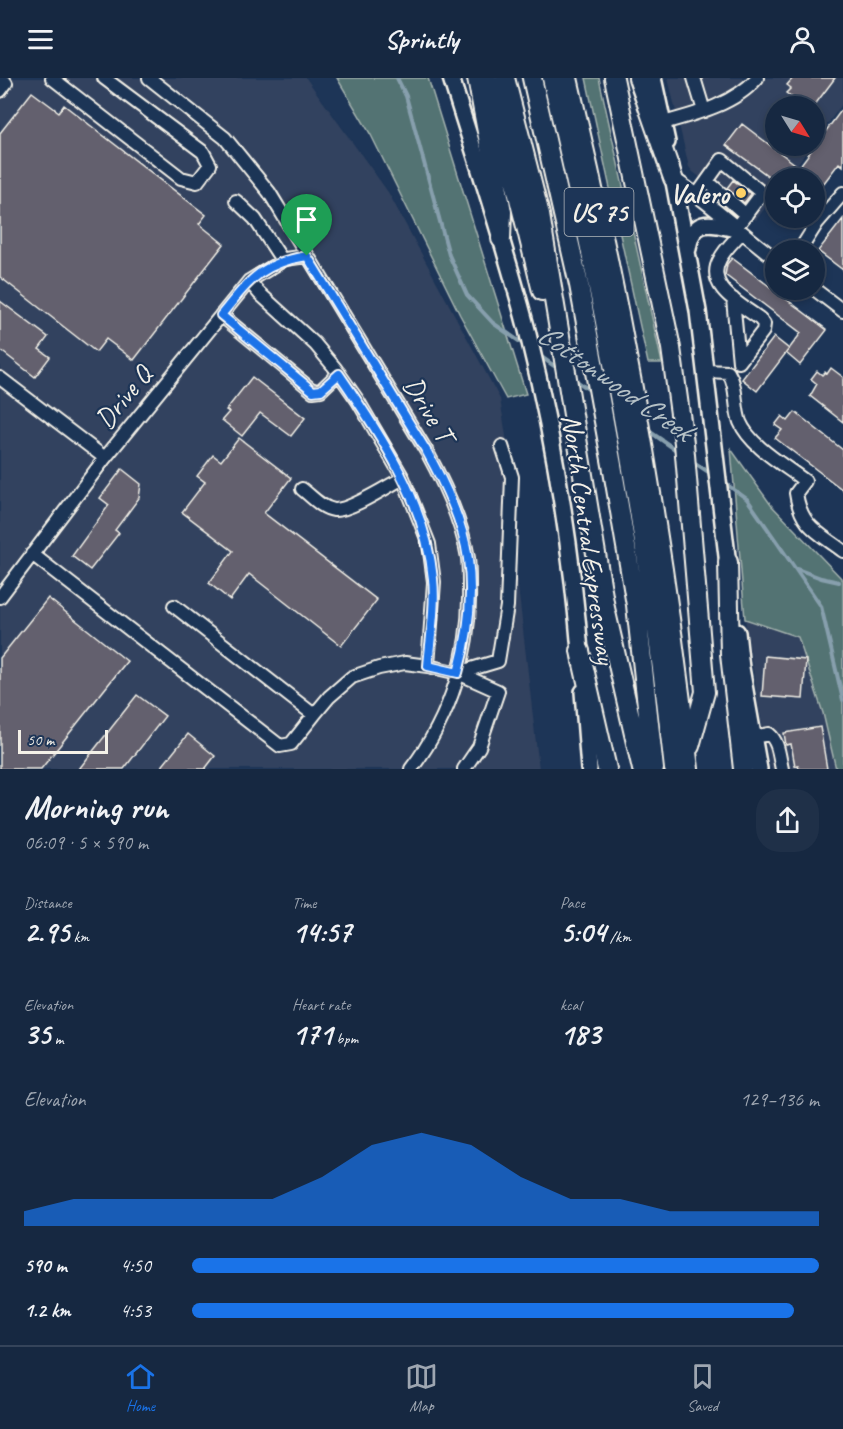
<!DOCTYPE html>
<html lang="en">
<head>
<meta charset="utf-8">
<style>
  :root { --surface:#162841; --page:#1f3048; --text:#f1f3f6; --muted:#9ea6b1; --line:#35445a; --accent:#1a73e8 }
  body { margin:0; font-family:Caveat,sans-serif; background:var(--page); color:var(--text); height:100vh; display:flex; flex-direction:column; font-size:22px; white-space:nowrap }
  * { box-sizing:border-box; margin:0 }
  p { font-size:20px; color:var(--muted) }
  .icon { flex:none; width:33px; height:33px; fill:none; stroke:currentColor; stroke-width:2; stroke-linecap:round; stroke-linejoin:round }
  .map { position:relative; height:691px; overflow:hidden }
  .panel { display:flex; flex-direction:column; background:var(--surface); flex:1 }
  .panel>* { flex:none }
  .needle { width:39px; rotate:127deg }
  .buttons { position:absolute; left:765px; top:18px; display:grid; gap:12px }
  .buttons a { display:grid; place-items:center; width:60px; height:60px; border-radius:50%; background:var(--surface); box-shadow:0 3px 9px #0003,0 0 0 2px var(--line); font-size:30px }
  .scale { position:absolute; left:18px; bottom:15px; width:90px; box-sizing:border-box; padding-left:6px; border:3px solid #f4f1e8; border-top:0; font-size:16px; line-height:21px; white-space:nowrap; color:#f4f1e8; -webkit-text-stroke:4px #1d3557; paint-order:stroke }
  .pin { position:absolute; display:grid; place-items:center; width:51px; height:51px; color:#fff; margin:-62px -26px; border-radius:50% 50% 50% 0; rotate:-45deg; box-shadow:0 0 6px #0007 }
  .pin .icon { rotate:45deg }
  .round { display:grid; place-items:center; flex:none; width:63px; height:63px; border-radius:24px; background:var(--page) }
  .overview { display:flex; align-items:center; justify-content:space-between; height:102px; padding:0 24px }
  h1 { font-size:33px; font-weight:700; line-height:45px }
  .figures { display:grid; grid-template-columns:repeat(3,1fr); gap:9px; height:102px; padding:6px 24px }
  .figures div { display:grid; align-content:center }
  .figures b { font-size:30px; font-weight:700 }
  .figures small { font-size:16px; font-weight:400 }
  .figures p { font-size:16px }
  .chart { height:168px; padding:12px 24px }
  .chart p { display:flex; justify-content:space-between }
  .chart svg { width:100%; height:108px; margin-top:6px; fill:var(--accent); opacity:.7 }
  ul { padding:0 24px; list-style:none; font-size:20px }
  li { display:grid; grid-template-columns:96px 72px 1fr; align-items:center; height:45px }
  li i { height:15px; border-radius:8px; background:var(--accent) }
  header { display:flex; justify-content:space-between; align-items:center; height:78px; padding:0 24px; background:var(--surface); font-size:27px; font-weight:700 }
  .dock { display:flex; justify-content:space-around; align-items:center; height:84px; border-top:2px solid var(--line); background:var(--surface); font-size:16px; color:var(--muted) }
  .dock a { display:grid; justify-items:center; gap:3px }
  .dock .active { color:var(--accent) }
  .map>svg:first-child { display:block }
</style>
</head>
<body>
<header><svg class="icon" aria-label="menu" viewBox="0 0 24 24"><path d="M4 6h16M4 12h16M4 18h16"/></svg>Sprintly<svg class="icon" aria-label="person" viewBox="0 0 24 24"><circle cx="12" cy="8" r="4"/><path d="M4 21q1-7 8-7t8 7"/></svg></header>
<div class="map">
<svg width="843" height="691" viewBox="0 0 843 691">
  <rect width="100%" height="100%" fill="#1d3557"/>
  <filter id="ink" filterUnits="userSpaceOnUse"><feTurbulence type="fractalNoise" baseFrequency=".0167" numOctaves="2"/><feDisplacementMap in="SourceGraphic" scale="12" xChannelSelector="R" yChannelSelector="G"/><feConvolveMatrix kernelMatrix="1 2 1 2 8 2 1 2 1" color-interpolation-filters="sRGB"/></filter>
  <g filter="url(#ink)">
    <path fill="#32425e" d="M0,0H306L388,114L500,321L512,395L515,482L539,691H0Z
      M668,0H843V25L815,63L814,28H776V68H811L787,100H776L775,116L756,142L693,94L689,89Z
      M745,541L798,559L823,635L836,691H771L761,642Z"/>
    <path fill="#537373" stroke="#a4b2ae" stroke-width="1.5" d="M337,0H428L526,316L506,321L460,237L371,57Z
      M586,0H599L662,285H648Z
      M731,371L771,427L843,502V691H836L823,635L798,559L745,541Z"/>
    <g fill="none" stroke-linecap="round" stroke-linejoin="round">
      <path stroke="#879fad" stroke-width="4" d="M397,0L406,18L449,177L467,217L493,245L526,268
        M537,276L560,292
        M574,301L592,314
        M646,351L679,374
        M692,383L713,397
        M722,403L747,421L821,528L843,622
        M797,491L821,500L839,504"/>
    </g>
    <path fill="#64616e" stroke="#f4f1e8" stroke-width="1.5" d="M793,0H835L814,28H804L786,15L791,10L787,7Z
      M32,14L59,34L64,27L206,137L199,146L224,166L134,282L106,261L96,274L0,199V55Z
      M843,30V88L839,85L814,118V100H771L726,67L742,46L799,89Z
      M733,102L751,116L744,125L727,110Z
      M843,141V192L818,173Z
      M732,180L827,252L800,287L786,275L801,255L725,197L727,186Z
      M0,223L48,259L39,271L50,279L35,299L0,272Z
      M774,259L789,271L757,313L742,301Z
      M831,290L843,299V344L810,318L817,306L811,301L817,293L822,297L825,294L827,296Z
      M252,299L305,340L291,358L260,335L242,358L222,342L229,334L226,332Z
      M795,334L843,372V412L775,360L782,352L775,347L782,338L788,343Z
      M239,360L291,400L264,435L377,522L341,568L249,496L230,522L209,505L233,473L182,434L205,404L197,398L213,377L221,383Z
      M122,391L141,406L139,420L115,452L119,455L90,492L72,478L109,427L100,420Z
      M48,520L127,583L41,691H0V580Z
      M765,578L806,582L803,621L762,618Z
      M137,617L165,638L124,691H79Z
      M820,649L827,691H799L798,687L795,688L791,666L786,667L784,655Z
      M188,656L215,678L205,691H160Z"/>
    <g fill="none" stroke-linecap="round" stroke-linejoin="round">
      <defs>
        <path id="minor" d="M52,0L181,100L197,104L210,87L203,74L104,0
          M149,0L225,60L269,114L427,374C445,407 462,443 468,480C469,489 469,499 469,508C471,573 451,639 411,691
          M694,0L704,33
          M0,1L6,5L0,13
          M663,45C696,36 735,26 757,0
          M673,100C709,124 741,155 776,181
          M707,103L746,137
          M697,117L722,82L762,115L735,151
          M236,123L255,141L282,182
          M800,172L817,145L843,115
          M249,203L259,215L315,266L335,290L358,323L403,400L429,466L434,504L428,588L458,595L498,613L479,669L464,691
          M814,211L843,233
          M733,221L739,284L763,253L764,246L760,241C742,227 704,209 720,181C725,171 734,163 741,155
          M221,237L313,313L321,312L339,295
          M706,293L728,294C738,309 734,328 740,344C750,368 784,387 805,403L796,415C801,449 818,454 843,473
          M0,300L105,380
          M302,411C311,418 321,430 334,432C350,433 388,408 403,400
          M32,476L280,668L291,666L314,637
          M0,519L105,380L249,203L285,181L307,178
          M174,528L314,637L329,619L352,599L379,590L405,585L428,588
          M458,595L498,583L507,528L512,399L502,368
          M753,659L769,656C779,664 779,679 782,691"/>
        <path id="major" d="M451,0C477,84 505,167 527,252C554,360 572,473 581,584
          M653,0L667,64
          M671,88L698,233L729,495
          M688,171C693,139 710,145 735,151
          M737,554L741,590L759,691
          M583,614L589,691"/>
        <path id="highway" d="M477,0L502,134L501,161
          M487,0L495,24L542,213
          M505,0L540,137L605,530L642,691
          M532,0L579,207L612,387L636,527L654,691
          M552,0C606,228 649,458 674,691
          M568,0C622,228 663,458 689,691
          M614,0L671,270L684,365L705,614L690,668
          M638,0L673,100
          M728,484L730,576L743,691
          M580,573L607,691"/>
      </defs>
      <use href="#minor" stroke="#f4f1e8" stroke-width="16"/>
      <use href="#major" stroke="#f4f1e8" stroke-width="20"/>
      <use href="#highway" stroke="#f4f1e8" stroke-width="22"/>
      <use href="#minor" stroke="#1d3557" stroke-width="12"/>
      <use href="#major" stroke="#1d3557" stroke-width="15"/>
      <use href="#highway" stroke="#1d3557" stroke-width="18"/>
    </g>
  </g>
  <g fill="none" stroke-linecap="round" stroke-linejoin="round" filter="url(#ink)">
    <defs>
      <path id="route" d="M307,178L427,374C445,407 463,444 468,481C473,519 468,559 458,595L428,588C430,560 436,529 433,501C426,425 381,357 339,296L321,312L313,313L221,237C249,203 261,185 307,178Z"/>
    </defs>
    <use href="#route" stroke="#fff" stroke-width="12"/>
    <use href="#route" stroke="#1a73e8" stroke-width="8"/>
  </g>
  <circle fill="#ffd166" stroke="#1d3557" stroke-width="2" cx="741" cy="115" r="6"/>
  <g text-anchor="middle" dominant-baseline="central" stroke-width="4.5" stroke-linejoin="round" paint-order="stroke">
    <rect fill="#1d3557" stroke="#b4b9bc" stroke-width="1.5" x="564.5" y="110" width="69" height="48" rx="4.5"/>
    <g font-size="27" font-weight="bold" fill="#f4f1e8">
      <text x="599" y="134">US 75</text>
    </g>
    <g font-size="28" font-weight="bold" fill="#f4f1e8" stroke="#1d3557" text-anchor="end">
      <text x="729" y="115">Valero</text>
    </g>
    <g font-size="28" fill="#f4f1e8" stroke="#1d3557">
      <text transform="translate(123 319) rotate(-51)">Drive Q</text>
      <text transform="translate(429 331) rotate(59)">Drive T</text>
      <text transform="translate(589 461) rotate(82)">North Central Expressway</text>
    </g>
    <g font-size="30" font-style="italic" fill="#b5c1c6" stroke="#1d3557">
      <text transform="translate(615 304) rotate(35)">Cottonwood Creek</text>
    </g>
  </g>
</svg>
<div class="buttons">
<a><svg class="needle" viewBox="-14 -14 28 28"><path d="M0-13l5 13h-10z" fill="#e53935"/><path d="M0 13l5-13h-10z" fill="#9ea6b1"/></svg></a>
<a><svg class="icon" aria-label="locate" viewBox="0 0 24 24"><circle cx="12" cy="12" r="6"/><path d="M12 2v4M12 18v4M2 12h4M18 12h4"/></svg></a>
<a><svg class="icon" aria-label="layers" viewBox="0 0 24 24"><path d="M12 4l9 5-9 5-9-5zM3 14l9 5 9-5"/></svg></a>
</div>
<div class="scale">50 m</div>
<div class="pin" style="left:307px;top:178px;background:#1e9e55"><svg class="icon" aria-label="arrive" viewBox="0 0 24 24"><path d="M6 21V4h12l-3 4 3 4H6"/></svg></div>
</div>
<section class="panel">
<div class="overview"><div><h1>Morning run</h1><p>06:09 · 5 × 590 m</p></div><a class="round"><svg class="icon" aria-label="share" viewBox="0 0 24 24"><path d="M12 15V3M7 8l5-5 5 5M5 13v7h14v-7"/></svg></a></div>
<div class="figures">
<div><p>Distance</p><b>2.95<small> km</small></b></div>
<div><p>Time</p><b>14:57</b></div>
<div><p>Pace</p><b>5:04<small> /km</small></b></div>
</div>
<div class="figures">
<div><p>Elevation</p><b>35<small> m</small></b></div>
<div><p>Heart rate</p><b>171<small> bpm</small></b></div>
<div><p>kcal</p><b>183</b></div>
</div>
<div class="chart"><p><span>Elevation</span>129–136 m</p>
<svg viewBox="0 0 160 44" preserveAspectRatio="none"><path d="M0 44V38L10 33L20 33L30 33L40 33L50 33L60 24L70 11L80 6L90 11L100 24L110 33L120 33L130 38L140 38L150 38L160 38V44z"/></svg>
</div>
<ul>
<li><b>590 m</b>4:50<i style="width:100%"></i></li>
<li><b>1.2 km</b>4:53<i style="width:96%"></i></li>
</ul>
</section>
<nav class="dock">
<a class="active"><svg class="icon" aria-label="home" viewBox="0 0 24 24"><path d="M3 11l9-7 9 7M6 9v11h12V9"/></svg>Home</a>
<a><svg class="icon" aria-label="map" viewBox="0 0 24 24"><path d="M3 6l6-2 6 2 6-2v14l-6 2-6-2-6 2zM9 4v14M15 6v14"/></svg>Map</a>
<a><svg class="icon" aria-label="saved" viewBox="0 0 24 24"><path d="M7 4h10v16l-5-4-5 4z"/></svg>Saved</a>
</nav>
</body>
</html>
